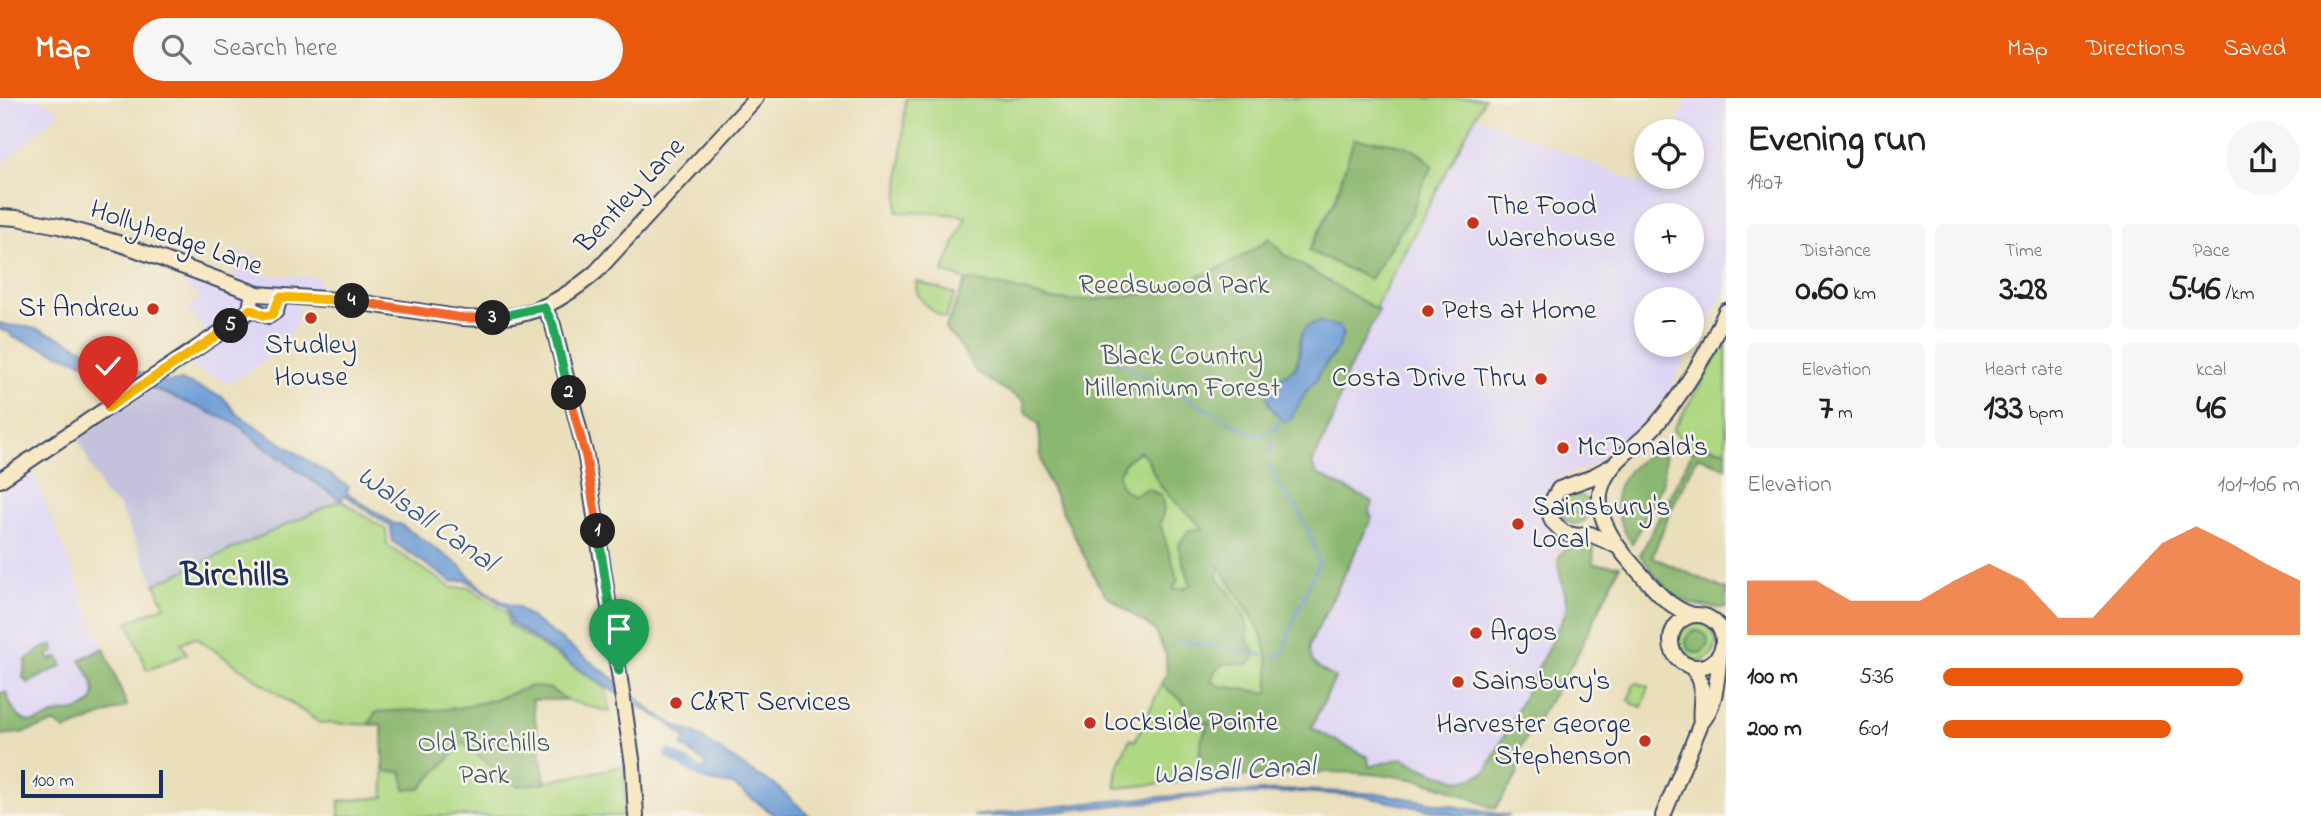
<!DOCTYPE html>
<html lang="en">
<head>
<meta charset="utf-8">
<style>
  :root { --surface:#fff; --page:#f6f6f6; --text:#202124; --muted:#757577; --accent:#ea580c }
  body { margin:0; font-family:"Indie Flower",sans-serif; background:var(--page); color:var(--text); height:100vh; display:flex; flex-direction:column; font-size:26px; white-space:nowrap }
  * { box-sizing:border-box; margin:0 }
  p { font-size:23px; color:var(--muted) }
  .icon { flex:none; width:38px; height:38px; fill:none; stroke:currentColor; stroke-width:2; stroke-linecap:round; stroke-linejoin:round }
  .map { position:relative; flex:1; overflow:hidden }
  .side { display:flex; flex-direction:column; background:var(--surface); width:595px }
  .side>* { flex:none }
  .fabs { position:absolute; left:1634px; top:21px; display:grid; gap:14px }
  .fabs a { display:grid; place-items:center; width:70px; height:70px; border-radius:50%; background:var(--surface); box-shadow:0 4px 10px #0003; font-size:35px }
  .scale { position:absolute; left:21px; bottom:18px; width:142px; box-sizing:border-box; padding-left:7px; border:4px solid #1b2f5e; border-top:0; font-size:19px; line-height:24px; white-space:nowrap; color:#1b2f5e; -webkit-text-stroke:5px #f7f3e8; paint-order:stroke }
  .pin { position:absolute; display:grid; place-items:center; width:60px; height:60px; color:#fff; margin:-72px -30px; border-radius:50% 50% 50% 0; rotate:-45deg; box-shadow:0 0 7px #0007 }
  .pin .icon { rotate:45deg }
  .km { position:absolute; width:35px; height:35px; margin:-18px; border-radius:50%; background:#222; color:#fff; font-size:19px; line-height:35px; text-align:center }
  .round { display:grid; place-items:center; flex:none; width:74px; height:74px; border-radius:37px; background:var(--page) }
  .head { display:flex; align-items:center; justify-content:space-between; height:119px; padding:0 21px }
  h1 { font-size:38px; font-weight:700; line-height:52px }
  .stats { display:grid; grid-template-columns:repeat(3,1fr); gap:10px; height:119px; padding:7px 21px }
  .stats div { display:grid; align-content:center; border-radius:7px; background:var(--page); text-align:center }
  .stats b { font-size:35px; font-weight:700 }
  .stats small { font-size:19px; font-weight:400 }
  .stats p { font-size:19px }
  .chart { height:196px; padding:14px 21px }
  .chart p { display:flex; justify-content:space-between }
  .chart svg { width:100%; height:126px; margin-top:7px; fill:var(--accent); opacity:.7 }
  ul { padding:0 21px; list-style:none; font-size:23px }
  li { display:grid; grid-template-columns:112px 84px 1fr; align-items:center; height:52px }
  li i { height:18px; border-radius:9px; background:var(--accent) }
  header { display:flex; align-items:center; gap:42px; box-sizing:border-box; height:98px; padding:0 35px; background:var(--accent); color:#fff }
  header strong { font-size:33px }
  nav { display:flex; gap:38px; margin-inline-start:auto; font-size:24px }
  .search { width:490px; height:63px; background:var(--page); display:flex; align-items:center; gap:18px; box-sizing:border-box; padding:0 24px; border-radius:38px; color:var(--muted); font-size:26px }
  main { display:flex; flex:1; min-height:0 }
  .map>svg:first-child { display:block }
</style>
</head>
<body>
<header>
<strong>Map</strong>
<div class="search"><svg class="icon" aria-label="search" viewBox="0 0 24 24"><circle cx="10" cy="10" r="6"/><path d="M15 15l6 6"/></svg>Search here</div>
<nav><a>Map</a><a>Directions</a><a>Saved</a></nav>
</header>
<main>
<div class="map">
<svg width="1726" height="718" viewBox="0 0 1726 718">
  <rect width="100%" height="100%" fill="#f7f3e8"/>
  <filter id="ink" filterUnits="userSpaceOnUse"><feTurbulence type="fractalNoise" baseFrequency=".0143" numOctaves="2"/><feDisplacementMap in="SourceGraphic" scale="14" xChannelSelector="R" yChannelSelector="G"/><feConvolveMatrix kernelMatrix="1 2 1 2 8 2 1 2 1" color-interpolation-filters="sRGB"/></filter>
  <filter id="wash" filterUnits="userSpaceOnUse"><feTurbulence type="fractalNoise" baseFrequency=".00686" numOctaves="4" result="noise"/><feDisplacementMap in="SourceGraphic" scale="28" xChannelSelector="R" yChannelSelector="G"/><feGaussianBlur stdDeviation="1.57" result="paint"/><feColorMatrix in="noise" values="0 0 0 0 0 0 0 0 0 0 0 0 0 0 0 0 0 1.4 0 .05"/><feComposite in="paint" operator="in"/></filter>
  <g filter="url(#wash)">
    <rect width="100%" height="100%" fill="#eadfbb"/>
    <path fill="#dfd5f5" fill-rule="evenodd" d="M0,0H39L60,13L2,67L0,66Z
      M1687,0H1726V190L1703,237L1685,261L1669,294L1653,313L1615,351L1592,367L1554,381L1539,406L1551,434L1565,443L1557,454L1554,462L1568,505L1566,514L1487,674L1466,682H1459L1426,672L1402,660L1369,669L1318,663L1296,563L1291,372L1476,18L1674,99L1684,79H1692V33H1674ZM1647,117H1692V163H1647ZM1647,201H1692V247H1647Z
      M239,155L256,157L254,177L320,179L319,193H298L297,207L299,222L284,246L286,248L230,286L189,268L216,249L187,209L202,197L186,191L191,178L229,193L235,179Z
      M28,375L34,376L127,608L66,632L55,625L21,635L0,637V393Z"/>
    <path fill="#c3c1db" d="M152,290L237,326L260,346L341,402L155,486L119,408L105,398L78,341Z"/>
    <path fill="#afd882" stroke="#658470" stroke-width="2" d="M906,0H1485L1291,371L1296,562L1306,622L1310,675L1243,678L1116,690C1113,672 1122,657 1130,641L1135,643L1167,575L1166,557L1155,532L1106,497L1097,484L1046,379L1041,360L1039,326L1025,313L1024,303L978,275L957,243L945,231L966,182L943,174L966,119C950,114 916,115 897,114Z
      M916,183L955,196L945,220C930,213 915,202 916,183Z
      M1726,239V370L1691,354L1673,332L1717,259Z
      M341,402L386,432L387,447L452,490L469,489L506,514L509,527L606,590L610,614L567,602H532L545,684L624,668L625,718H339V703L384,699L382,627L320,625L195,539L181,545L187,556L147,572L128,524L165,508L155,486Z
      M1678 544a19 19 0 1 1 38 0a19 19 0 1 1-38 0Z
      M1637,585L1649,589L1642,609L1633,606L1629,602L1634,586Z"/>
    <path fill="#8bb870" stroke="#537467" stroke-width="2" fill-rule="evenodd" d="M1354,41C1388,45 1409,41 1433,68L1424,82L1412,115L1370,181L1309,153L1335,102Z
      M1269,140L1286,158L1379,213L1345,279L1334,320L1312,366L1317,376L1373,404L1369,415L1372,420L1310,546C1308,568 1318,569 1335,580L1311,630L1368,659L1369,669L1402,660C1415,666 1452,684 1465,682C1472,680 1480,676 1486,674L1566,514C1572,487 1531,444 1594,448L1593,466L1620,468L1575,561L1519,652L1517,678L1495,711C1479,704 1462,696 1445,690C1372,665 1271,676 1195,682L1202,641L1209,624C1193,627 1194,614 1184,605C1178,598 1169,593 1161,587L1167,575L1166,557L1155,532L1106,497L1097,484L1046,379L1041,360L1039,326L1025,313L1024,303L977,275L957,243L945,231L966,182C984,185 1002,187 1019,192C1030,194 1040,199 1050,201C1114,209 1220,182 1269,140ZM1301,236L1334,257C1322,270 1299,302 1293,317L1283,278C1302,269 1297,254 1301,236ZM1140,353C1150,361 1151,371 1157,382C1168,402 1189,413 1203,431L1189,432L1178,448L1191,487L1182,491H1173L1178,482L1160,426L1164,411L1161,397L1147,391L1132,397L1121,389L1118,377L1126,363ZM1220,468C1247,517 1275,534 1268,595L1220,588L1211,584L1215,573L1225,565L1248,566L1255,560L1254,552L1247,542C1253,519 1230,497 1217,478Z
      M1697,345L1726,353V370L1698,358L1671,412L1652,459L1726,492V510C1673,509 1670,495 1640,457Z
      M1653,353L1661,355L1665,359L1663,385L1632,446C1605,403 1612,381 1653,353Z
      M1560 411a15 15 0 1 1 30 0a15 15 0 1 1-30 0Z
      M1686 544a11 11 0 1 1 22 0a11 11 0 1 1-22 0Z
      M53,547L55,553L48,557V560L51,562L58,559L63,567L28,585L23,580L26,562L39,552Z
      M104,550L127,608L66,632L55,625L21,635L0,637V595L6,594C9,605 18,625 33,624C42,624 50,617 59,615C64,614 70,614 75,613C108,605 92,580 80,562Z
      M532,588L550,591L567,602H532L545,685L517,688L463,645L420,691H405L402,674L384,673L382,627L369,626L376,614C395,612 412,613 431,612C465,612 500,600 532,588Z"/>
    <path fill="#6d9cd6" stroke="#44669a" stroke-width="2" d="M1320,224L1340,229L1343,236L1339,248L1319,275L1316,283L1308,291L1290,322L1286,324C1273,316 1259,297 1274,283C1281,277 1292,277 1297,268C1305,249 1291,228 1320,224Z
      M0,225C10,229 18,227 28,229C45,233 80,246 92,257L166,284L183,283L223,299L237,316L349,389L346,394L394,426H400L462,469C473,485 498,505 517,509L634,596L649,611L677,628L696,636L749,672L775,687L810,718H776L733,687L710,683L698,675L700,671L709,668L682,648L686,641L668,625L598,584L511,525L507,510L466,482L452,484L392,443L391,429L345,397L341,402L333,397L260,346L237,326L152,290L133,280L129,274L90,262L84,265L12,239L9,234L0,232Z
      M1304,692L1383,696L1510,718H1459L1361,698L1298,694L1187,700L1013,718H973C1083,705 1194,693 1304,692Z"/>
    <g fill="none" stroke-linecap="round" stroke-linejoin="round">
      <path stroke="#6d9cd6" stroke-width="2.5" d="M1113,261L1253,336C1267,340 1272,331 1281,321
        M1276,333L1280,324
        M1270,357L1272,344
        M1271,368C1275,388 1284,391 1294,406C1306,423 1313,444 1319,464L1289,533L1284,554L1280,559L1274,558
        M1178,542L1221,549
        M1231,551L1263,557"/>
      <path stroke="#6d9cd6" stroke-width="10" d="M669,656L707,679"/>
    </g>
  </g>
  <g filter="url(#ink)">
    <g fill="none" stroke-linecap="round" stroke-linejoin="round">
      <defs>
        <path id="secondary" d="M0,119L17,120L59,128L118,145L258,196L350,203L463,220C521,224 553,210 596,174L756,0
          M544,209L553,227L586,359L633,667L636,718
          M250,211L269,218L276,213L280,199
          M1614,367L1590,380L1559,391L1550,406L1549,414L1552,423L1564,435L1579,438L1590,436L1615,447
          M0,382L239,222L250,211L253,194
          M1671 543a26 26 0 1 1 52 0a26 26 0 1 1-52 0Z
          M1693,517C1666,509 1651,487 1633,467C1616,448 1594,419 1601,391C1608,363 1639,347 1656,327C1685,293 1708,254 1726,213
          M1691,569C1709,586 1698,604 1701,625
          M1663,718L1701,625C1717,607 1717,579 1720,555"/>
      </defs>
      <use href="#secondary" stroke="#3a496c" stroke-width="18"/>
      <use href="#secondary" stroke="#f8e8c3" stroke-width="14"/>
    </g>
  </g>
  <g fill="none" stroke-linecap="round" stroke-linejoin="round" filter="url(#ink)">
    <defs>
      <path id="split-1" d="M598,433L619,573"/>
      <path id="split-2" d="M569,295L586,359L598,433"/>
      <path id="split-3" d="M493,220L544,209L553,227L569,295"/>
      <path id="split-4" d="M352,203L463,220H493"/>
      <path id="split-5" d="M231,228L250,211L265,218L273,216L280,199L352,203"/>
      <path id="split-6" d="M108,310L231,228"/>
    </defs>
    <use href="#split-1" stroke="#fff" stroke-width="14"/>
    <use href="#split-2" stroke="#fff" stroke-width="14"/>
    <use href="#split-3" stroke="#fff" stroke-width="14"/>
    <use href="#split-4" stroke="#fff" stroke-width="14"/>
    <use href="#split-5" stroke="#fff" stroke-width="14"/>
    <use href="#split-6" stroke="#fff" stroke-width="14"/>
    <use href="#split-1" stroke="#22a559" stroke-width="9"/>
    <use href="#split-2" stroke="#f0652b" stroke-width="9"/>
    <use href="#split-3" stroke="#22a559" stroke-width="9"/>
    <use href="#split-4" stroke="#f0652b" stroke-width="9"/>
    <use href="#split-5" stroke="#f5b400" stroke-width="9"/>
    <use href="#split-6" stroke="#f5b400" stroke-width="9"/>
  </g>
  <g fill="#c8321e" stroke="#f7f3e8" stroke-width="2.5">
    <circle cx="1473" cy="125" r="7"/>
    <circle cx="153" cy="211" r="7"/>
    <circle cx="1428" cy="213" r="7"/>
    <circle cx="311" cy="220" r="7"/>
    <circle cx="1541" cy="281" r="7"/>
    <circle cx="1563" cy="350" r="7"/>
    <circle cx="1518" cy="426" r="7"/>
    <circle cx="1476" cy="535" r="7"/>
    <circle cx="1458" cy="584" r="7"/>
    <circle cx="676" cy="605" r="7"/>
    <circle cx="1090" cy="625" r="7"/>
    <circle cx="1645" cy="643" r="7"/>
  </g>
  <g text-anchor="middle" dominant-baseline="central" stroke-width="5" stroke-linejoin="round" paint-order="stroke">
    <g font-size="28" fill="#1b2f5e" stroke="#f7f3e8">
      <text transform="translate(631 98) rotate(-47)">Bentley Lane</text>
      <text transform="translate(176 141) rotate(19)">Hollyhedge Lane</text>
    </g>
    <g font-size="28" fill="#1b2f5e" stroke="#f7f3e8" text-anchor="start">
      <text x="1487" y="109">The Food<tspan x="1487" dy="32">Warehouse</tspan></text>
      <text x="139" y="211" text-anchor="end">St Andrew</text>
      <text x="1442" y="213">Pets at Home</text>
      <text x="311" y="248" text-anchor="middle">Studley<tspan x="311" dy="32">House</tspan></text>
      <text x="1527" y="281" text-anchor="end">Costa Drive Thru</text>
      <text x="1577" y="350">McDonald's</text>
      <text x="1532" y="410">Sainsbury's<tspan x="1532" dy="32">Local</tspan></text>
      <text x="1490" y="535">Argos</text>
      <text x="1472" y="584">Sainsbury's</text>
      <text x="690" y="605">C&amp;RT Services</text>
      <text x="1104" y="625">Lockside Pointe</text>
      <text x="1631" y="627" text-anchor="end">Harvester George<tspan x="1631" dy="32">Stephenson</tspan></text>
    </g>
    <g font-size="28" fill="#405967" stroke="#f7f3e8">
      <text x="1174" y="188">Reedswood Park</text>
      <text x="1182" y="259">Black Country<tspan x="1182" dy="32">Millennium Forest</tspan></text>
      <text x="484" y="646">Old Birchills<tspan x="484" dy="32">Park</tspan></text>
    </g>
    <g font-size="30" font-style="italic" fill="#385588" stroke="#f7f3e8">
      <text transform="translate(426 422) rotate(35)">Walsall Canal</text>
      <text transform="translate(1234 674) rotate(-3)">Walsall Canal</text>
    </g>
    <g font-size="35" font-weight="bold" fill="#1b2f5e" stroke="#f7f3e8">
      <text x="235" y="478">Birchills</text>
    </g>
  </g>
</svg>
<div class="fabs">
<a><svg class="icon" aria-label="locate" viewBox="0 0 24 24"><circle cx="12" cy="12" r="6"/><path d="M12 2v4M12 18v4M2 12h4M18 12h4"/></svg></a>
<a>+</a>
<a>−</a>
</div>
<div class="scale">100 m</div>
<div class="pin" style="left:619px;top:573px;background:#1e9e55"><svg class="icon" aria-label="arrive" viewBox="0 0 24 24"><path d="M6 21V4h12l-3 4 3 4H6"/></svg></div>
<div class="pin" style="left:108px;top:310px;background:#d93025"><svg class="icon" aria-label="check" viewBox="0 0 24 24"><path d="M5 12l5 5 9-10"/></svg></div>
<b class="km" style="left:598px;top:433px">1</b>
<b class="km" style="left:569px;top:295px">2</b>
<b class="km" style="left:493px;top:220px">3</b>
<b class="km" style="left:352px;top:203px">4</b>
<b class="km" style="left:231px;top:228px">5</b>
</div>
<section class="side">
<div class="head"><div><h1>Evening run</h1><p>19:07</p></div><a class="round"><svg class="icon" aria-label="share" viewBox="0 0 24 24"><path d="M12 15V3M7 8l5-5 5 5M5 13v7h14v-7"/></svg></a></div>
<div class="stats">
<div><p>Distance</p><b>0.60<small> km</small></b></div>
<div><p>Time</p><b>3:28</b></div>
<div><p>Pace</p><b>5:46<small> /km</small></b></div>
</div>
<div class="stats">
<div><p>Elevation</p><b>7<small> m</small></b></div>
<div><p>Heart rate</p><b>133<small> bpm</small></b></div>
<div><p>kcal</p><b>46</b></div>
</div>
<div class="chart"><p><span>Elevation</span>101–106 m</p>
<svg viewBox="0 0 160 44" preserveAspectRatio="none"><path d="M0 44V25L10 25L20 25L30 32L40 32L50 32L60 25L70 19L80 25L90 38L100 38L110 25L120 12L130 6L140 12L150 19L160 25V44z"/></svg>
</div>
<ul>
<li><b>100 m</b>5:36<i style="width:84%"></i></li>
<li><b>200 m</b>6:01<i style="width:64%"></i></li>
</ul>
</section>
</main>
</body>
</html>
